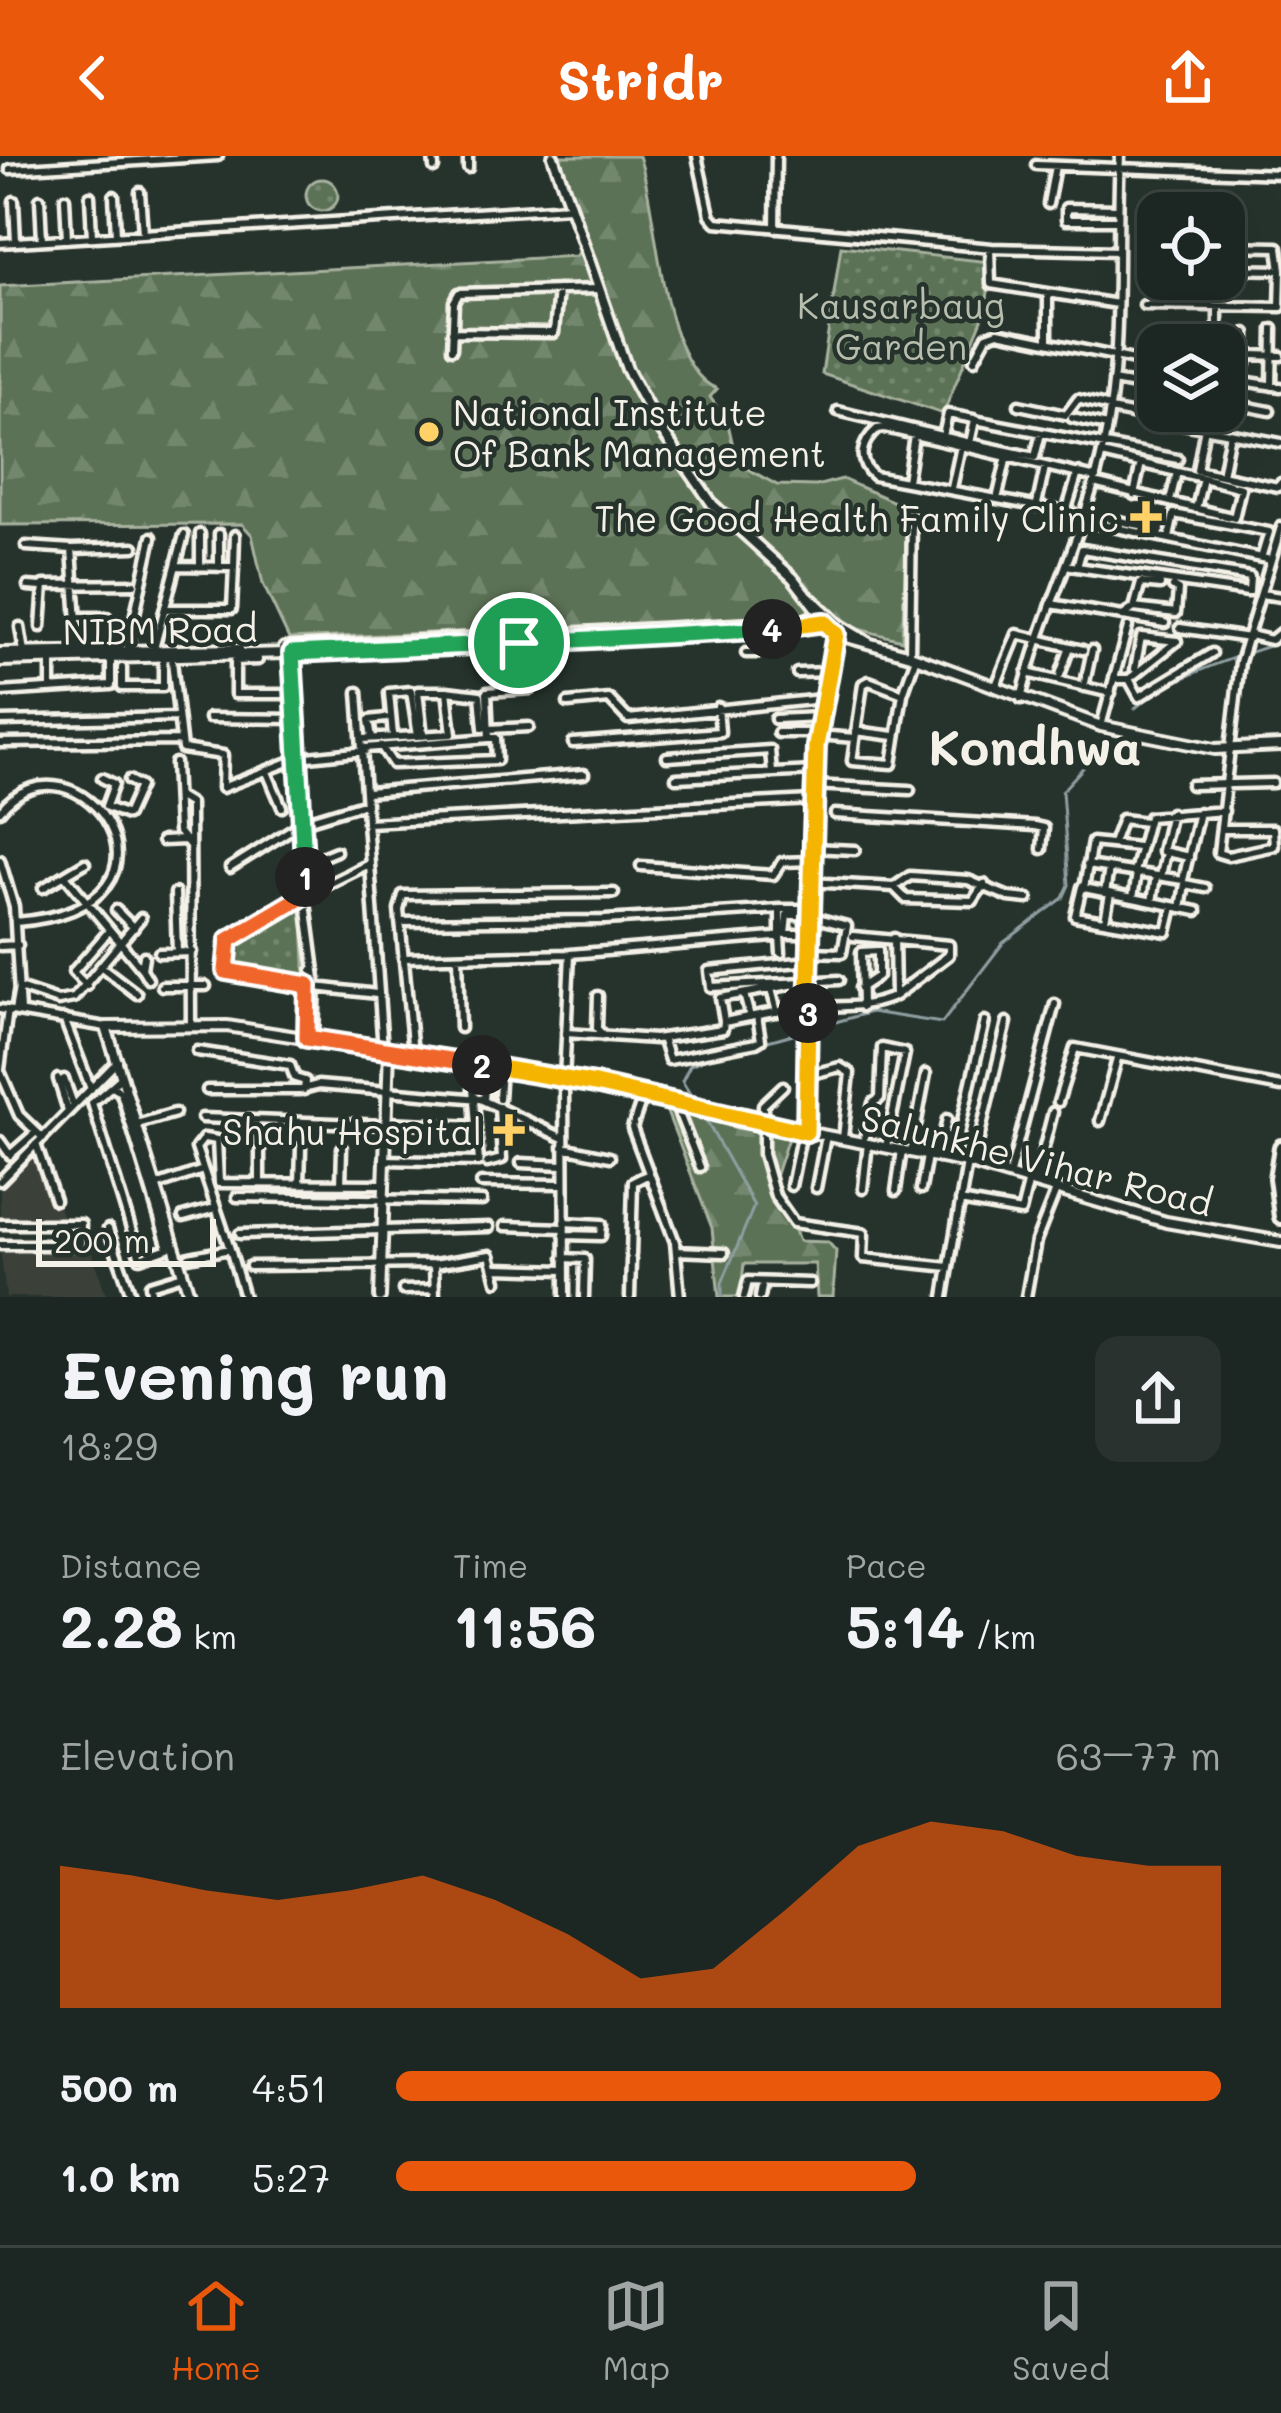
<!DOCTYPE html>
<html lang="en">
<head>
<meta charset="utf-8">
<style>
  :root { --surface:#1c2622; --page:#29322f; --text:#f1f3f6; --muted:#a0a5a5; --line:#3a4340; --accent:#ea580c }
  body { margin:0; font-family:Mali,sans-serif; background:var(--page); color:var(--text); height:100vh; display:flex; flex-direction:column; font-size:45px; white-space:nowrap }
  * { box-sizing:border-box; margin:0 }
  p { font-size:39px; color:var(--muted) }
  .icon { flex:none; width:66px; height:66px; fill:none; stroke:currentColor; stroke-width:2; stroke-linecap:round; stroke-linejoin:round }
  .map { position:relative; height:1141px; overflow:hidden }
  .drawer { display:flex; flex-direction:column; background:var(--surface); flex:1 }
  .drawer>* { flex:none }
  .buttons { position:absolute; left:1137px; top:36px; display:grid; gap:24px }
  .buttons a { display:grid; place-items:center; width:108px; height:108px; border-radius:24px; background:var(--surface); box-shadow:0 12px 48px #0002,0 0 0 3px var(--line); font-size:60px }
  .scale { position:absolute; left:36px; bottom:30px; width:180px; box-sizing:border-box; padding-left:12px; border:6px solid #f4f1e8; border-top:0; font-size:33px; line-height:42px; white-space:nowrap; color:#f4f1e8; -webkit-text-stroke:9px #26332d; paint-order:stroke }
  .pin { position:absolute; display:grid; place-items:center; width:102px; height:102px; color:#fff; margin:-51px; border:6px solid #fff; border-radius:50%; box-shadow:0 3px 12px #0007 }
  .km { position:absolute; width:60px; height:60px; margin:-30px; border-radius:50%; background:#222; color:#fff; font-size:33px; line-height:60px; text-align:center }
  .round { display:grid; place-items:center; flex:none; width:126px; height:126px; border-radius:24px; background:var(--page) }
  .head { display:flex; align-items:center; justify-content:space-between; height:204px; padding:0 60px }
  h1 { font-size:66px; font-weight:700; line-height:90px }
  .figures { display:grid; grid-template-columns:repeat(3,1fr); gap:18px; height:204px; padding:12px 60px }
  .figures div { display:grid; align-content:center }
  .figures b { font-size:60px; font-weight:700 }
  .figures small { font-size:33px; font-weight:400 }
  .figures p { font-size:33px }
  .chart { height:336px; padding:24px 60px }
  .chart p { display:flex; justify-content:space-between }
  .chart svg { width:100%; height:216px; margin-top:12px; fill:var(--accent); opacity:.7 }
  ul { padding:0 60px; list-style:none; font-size:39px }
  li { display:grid; grid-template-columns:192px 144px 1fr; align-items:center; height:90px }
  li i { height:30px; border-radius:15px; background:var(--accent) }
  header { display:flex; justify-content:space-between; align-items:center; height:156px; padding:0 60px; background:var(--accent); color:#fff; font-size:54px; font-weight:700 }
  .menu { display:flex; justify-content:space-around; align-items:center; height:168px; border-top:3px solid var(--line); background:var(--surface); font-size:33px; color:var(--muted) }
  .menu a { display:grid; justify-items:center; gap:6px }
  .menu .current { color:var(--accent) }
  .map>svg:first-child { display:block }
</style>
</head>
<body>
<header><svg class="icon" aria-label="back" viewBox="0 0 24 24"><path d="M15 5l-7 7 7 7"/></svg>Stridr<svg class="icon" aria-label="share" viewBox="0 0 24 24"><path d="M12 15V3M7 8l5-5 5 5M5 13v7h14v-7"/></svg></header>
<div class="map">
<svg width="1281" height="1141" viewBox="0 0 1281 1141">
  <defs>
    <pattern id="forest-firs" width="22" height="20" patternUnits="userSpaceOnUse" patternTransform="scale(3)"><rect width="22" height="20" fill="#5b7256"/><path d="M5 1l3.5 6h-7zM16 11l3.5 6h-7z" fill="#73876e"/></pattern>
    <pattern id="park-dots" width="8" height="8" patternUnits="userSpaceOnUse" patternTransform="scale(3)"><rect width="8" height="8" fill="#5b7256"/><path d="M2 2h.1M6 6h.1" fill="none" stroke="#73876e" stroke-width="1.8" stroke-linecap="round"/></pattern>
  </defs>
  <rect width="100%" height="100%" fill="#26332d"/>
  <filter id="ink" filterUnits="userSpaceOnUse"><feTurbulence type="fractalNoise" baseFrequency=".00833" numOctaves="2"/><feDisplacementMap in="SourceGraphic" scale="24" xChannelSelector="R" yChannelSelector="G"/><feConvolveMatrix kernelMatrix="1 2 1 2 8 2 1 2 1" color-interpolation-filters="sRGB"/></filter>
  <g filter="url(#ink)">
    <path fill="#3a3f39" d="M37,990L64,1064H0V1025Z
      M90,1091L107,1141H6L0,1092Z"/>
    <path fill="url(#forest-firs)" stroke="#a8b29f" stroke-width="3" d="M560,0H639C659,56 659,210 717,233L710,241L717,251L710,256L728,268L737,307L777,329L816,330L842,323L908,352L902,484L810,461L289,483L263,428L252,379L242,368L0,369V130L576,100L582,92Z
      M665,951L736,972L789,979L775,1021L799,1085L828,1086L836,1095L833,1141H817L815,1108H744L740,1141H719L712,1072Z"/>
    <path fill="url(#park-dots)" stroke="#a8b29f" stroke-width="3" d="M306 39a16 16 0 1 1 32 0a16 16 0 1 1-32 0Z
      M841,90L991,106L986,154L943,258L822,218Z
      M302,746L306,826L233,811L232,791Z"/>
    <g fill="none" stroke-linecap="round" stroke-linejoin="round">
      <path stroke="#8f9ea1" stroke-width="3" d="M1135,552C1177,518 1230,503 1281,486
        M698,951L682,925L690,909L704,903L871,856L942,867L1003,787L1063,742L1069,729L1062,635L1109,583
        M703,959L754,1050L722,1127V1141"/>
      <defs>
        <path id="minor" d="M433,0L434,12
          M468,0V12
          M697,0L710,59L716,66L992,92L1118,95
          M1036,9L1281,18
          M10,13L218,0
          M140,36L143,77
          M90,40L92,81
          M114,40L116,79
          M65,42L67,83
          M40,43L42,84
          M14,45L16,86
          M1048,48L1055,10
          M1117,53L1066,52V64H1118
          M775,72L776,0
          M0,87L569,51
          M1224,90L1278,91L1281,114L1224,113
          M990,92L991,128L1117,148
          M1175,123L1177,150
          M1144,149L1281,151
          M1218,151V189
          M1280,151L1281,114
          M452,176L554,177L558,134
          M1189,183L1190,189
          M1048,186V138
          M1220,187L1246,188
          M452,193L454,146L459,137L597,133
          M1224,198L1281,200
          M974,204L987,180L998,176L1158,209
          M1224,209L1246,208V177
          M1224,222L1281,231
          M1113,225L1158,233
          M1272,230L1273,173
          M1224,246L1270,255
          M1019,249L1066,259L1078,243L1110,251
          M1110,254L1281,287
          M838,255L970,287L975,264L1178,303
          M1072,262L1107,270
          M1205,271L1197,314L1278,331L1281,327
          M943,280L948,258L974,263
          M970,287L1035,301L1041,277
          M1102,298L1177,316
          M1222,319L1230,277
          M907,325L914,279
          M1094,327L1231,361L1234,362L1241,332L1203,322L1196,353
          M952,332L961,290
          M998,339L1007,300
          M1134,339L1141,307
          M1170,345L1177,316L1203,322
          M1037,348L1045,311
          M1066,356L1078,317
          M1083,359L874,320C856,305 861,287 877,273L885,272L1096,322
          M1109,363L1161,373L1159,379
          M1083,365L1271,404
          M200,378V411
          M219,378V411
          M1169,382L1174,358L1269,376L1262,399
          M26,390L72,393L79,495
          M72,393L134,391
          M1066,409L1077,411L1082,393L1250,421L1249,436
          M176,410L234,411L235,379
          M1077,411L1248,436
          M28,430L42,431
          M1261,438L1281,441
          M1051,448L1165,467
          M1134,452L1141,427L1160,429
          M165,453H232L234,411
          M1123,460L1134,452L1176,457L1178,434L1173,431
          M77,461H107
          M20,471L24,496
          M41,471L44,429L134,428
          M1180,472L1249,482
          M1250,479L1271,484L1281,476
          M154,493L184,379
          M292,493L305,739L316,823L314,883
          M127,494L152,381
          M287,495L293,538
          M171,496L182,593L223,599L222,632L299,602L365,595
          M746,497H758L764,473
          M257,498L258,504L235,505V538H293
          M910,499L912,362
          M51,505V531
          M122,512V531H163V500
          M797,517L828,516
          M1027,517L1111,537
          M1060,519L1070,491
          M1114,523H1129L1177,485L1141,481L1135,513
          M1129,523L1139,541L1212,497
          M1084,531L1092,494
          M995,532L1017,478L1083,494
          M0,536L111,529V501
          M358,536L383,894
          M903,538L869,525L863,528L852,605L892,608L903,538L916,501
          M1021,543C1042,455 1086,376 1104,287C1124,192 1115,96 1120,0
          M568,547L609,543L628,563L822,543
          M209,562L295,563
          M775,563L820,561
          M0,565L178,561
          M1101,570L1128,471
          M489,573L529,571
          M856,575L894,580
          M778,577H818
          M818,579L855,582
          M393,580L389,537L411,535L418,580
          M423,580L418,535H447
          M372,582L369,564L386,562
          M363,583L452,578L447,535L480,539L483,572
          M0,587L181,585
          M573,587L720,576L718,551
          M381,590L393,608L497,604L496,582H489
          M365,592L489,582L487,536L531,533
          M667,601L770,594L772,617
          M175,607L178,675L190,690
          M267,616L282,651
          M102,622L114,628L106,650
          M676,622L814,615
          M813,629L910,634
          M1191,629L1273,627
          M367,636L584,618
          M177,640L190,648L191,869
          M107,651L127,659L140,630L129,624
          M0,655C75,563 212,750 16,766
          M1171,657L1162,695L1189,701
          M835,658L1035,670L1044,672L1042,693
          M367,667L812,644
          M1223,673H1273L1274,690L1228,700L1218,697L1240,506L1281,371
          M162,685L185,684
          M1113,687L1122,663L1146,666
          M1138,691L1092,686L1084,732L1197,755
          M811,692L855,694
          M0,704L14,751L20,856
          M304,708L336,695
          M1087,709L1183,724L1199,656
          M641,710L773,719L782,706L810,705
          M230,712L303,666L366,647
          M1134,716L1149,661L1224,655
          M1161,720L1166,696
          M67,722L142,813
          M810,726L894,731L910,720L968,724L1009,741L1028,743
          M894,731L906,743L973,745L984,728
          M1082,731L1075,760L1167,776L1173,751
          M43,732L85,707
          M175,737L177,796
          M1105,737L1109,713
          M1133,742L1137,717
          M1152,746L1156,720
          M1181,752L1185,728L1205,732
          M116,754L134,772
          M1105,764L1110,738
          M400,766L605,764L780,753
          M805,768L804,759H787L785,778H804L809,768
          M780,780L781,797
          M853,780L949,789V799L895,840
          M0,790L18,789
          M809,796L842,797L847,770L809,760
          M159,797L192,796
          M144,800L142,813L148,823
          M458,801L460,872
          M403,802L570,798L774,781L780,780V753H809
          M809,805L709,815L711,831L839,824
          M103,812L137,838
          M308,829L226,815V788L274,755L367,709
          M87,830L73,816L109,775
          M162,830H206
          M316,831L377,838
          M19,832L58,845L74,842L141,762
          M860,832L878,820V795L861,796L862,851
          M771,833L777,856
          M744,838L750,861
          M598,840L597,872L603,880
          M0,853L106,871
          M15,855L19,832
          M64,863L91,933
          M724,865L720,842L795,828L802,852
          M566,877L655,883L723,873L724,866C750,861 775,855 801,852C834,848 863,855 895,840L894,782
          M307,882L312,815
          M662,882L669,904L756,887L761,884L757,860
          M197,895L290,909L295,922L305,925L304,934
          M413,897L399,754L403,739L614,737
          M0,913L8,854
          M0,915L19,959L43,982
          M808,919L840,911L850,917L843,982
          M58,923L68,955
          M64,923L73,948
          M113,930L121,937L168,1092L140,1102L92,947L122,921
          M783,930L763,949V998L775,1040L794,1067L864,1077L863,1102L949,1111L967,1007
          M207,934H299L318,929L480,943L563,982
          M643,940L632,972L675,1086L680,1141
          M499,943L501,912
          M484,944L487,910
          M1058,946L1075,892L1281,931
          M675,948L700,1011
          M202,962L386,969
          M1100,965L1117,903
          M386,966L475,970
          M137,968L175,957
          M0,985L10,999L35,977
          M863,986L873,947L880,942L882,892L905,897L886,991
          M36,988L55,1044
          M563,991L610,1001
          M911,996L926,918
          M938,1002L947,963
          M384,1004L479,1006L471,907
          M953,1004L985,865
          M487,1007L502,1003L499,951
          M521,1007L563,1009
          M973,1008L1007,866
          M1010,1017L1055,848
          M0,1025L118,905
          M1035,1026L1053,956
          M260,1027V977
          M481,1027L563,1028
          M300,1028L301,992
          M341,1028L342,992
          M156,1030L200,1015
          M791,1030L802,976
          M816,1032L826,980
          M863,1033L868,987
          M921,1033L927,1000
          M896,1035L902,994
          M237,1041L482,1045
          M960,1045L1021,1056L1029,1024
          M183,1061L215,1052
          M564,1066L602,1068L601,1080L564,1079
          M0,1068H81L80,1089H0
          M505,1070L564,1072
          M108,1073L132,1141
          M240,1078L489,1071
          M230,1093L244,1141
          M676,1095L724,1097
          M631,1099L633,1026L647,1019
          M189,1101L230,1093L196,992L204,982L217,984L219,1027L383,1028
          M564,1102L585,1103L584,1141
          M434,1108L435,1141
          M250,1110L434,1108L490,1099L497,1125
          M496,1112L564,1114
          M403,1134L435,1133
          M152,1141L150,1129L183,1119
          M565,1141L564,924L570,798
          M630,1141L631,1104
          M744,1141L748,1125L810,1127
          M760,1141L762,1131
          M944,1141L949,1111
          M1026,1141L1036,1085L1057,1032"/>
        <path id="tertiary" d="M284,492L803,465L824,455
          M0,497L239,493
          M0,505L287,497L804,472L830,461
          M806,976C818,811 791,637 836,477
          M190,1141L106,871L227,870L595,928L718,959L967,1007L1166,1066L1281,1086
          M380,1141L389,895"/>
        <path id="secondary" d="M553,0L627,213L655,265L713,349L793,422L836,478L910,499L1101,570L1215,593L1281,590
          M806,438L839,469L869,487"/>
        <path id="primary" d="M1281,991L1276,1022L1281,1061"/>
      </defs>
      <use href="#minor" stroke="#f4f1e8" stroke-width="15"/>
      <use href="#tertiary" stroke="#f4f1e8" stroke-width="16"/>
      <use href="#secondary" stroke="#f4f1e8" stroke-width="16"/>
      <use href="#primary" stroke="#f4f1e8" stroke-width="20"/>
      <use href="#minor" stroke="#26332d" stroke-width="6"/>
      <use href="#tertiary" stroke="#26332d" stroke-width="8"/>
      <use href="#secondary" stroke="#26332d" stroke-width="8"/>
      <use href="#primary" stroke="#26332d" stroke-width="10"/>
    </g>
  </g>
  <g fill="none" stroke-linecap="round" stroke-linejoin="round" filter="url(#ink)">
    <defs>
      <path id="split-1" d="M305,721L292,497L519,487"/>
      <path id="split-2" d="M305,721V739L229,784L226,815L308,829L307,882L482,909"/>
      <path id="split-3" d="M482,909L595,928L806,976L808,857"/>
      <path id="split-4" d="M772,473L824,466L836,478L816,590L808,857"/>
      <path id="split-5" d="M519,487L772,473"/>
    </defs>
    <use href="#split-1" stroke="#fff" stroke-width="24"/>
    <use href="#split-2" stroke="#fff" stroke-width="24"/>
    <use href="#split-3" stroke="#fff" stroke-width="24"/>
    <use href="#split-4" stroke="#fff" stroke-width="24"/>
    <use href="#split-5" stroke="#fff" stroke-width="24"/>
    <use href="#split-1" stroke="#22a559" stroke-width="15"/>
    <use href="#split-2" stroke="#f0652b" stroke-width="15"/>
    <use href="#split-3" stroke="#f5b400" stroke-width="15"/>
    <use href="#split-4" stroke="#f5b400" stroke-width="15"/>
    <use href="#split-5" stroke="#22a559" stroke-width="15"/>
  </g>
  <g fill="#ffd166" stroke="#26332d" stroke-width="4.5">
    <circle cx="429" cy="276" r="12"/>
    <path d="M1140 343h12v12h12v12h-12v12h-12v-12h-12v-12h12z"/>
    <path d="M503 956h12v12h12v12h-12v12h-12v-12h-12v-12h12z"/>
  </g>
  <g text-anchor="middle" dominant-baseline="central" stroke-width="9" stroke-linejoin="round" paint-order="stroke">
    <g font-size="36" fill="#b7beae" stroke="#26332d">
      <text x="901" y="148">Kausarbaug<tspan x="901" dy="41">Garden</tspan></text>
    </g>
    <g font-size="36" fill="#f4f1e8" stroke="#26332d" text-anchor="end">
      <text x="453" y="255" text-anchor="start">National Institute<tspan x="453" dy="41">Of Bank Management</tspan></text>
      <text x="1119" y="361">The Good Health Family Clinic</text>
      <text x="482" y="974">Shahu Hospital</text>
    </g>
    <g font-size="36" fill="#f4f1e8" stroke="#26332d">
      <text transform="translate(160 473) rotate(-1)">NIBM Road</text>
      <text transform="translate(1037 1003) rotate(14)">Salunkhe Vihar Road</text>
    </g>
    <g font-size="48" font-weight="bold" fill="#f4f1e8" stroke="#26332d">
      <text x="1035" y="590">Kondhwa</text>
    </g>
  </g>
</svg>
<div class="buttons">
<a><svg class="icon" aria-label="locate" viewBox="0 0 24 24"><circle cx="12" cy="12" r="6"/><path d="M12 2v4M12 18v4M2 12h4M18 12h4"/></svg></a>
<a><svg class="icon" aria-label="layers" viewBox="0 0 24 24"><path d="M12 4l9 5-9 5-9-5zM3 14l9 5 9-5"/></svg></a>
</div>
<div class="scale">200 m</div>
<div class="pin" style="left:519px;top:487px;background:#1e9e55"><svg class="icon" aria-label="arrive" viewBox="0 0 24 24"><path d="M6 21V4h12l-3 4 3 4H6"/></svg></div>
<b class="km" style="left:305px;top:721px">1</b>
<b class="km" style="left:482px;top:909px">2</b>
<b class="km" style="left:808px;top:857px">3</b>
<b class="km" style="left:772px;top:473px">4</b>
</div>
<section class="drawer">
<div class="head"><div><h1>Evening run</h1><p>18:29</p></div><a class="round"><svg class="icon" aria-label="share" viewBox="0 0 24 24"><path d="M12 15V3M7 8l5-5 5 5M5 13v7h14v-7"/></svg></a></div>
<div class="figures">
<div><p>Distance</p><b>2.28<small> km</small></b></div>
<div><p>Time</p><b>11:56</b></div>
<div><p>Pace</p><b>5:14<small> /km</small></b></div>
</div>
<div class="chart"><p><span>Elevation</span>63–77 m</p>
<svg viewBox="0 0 160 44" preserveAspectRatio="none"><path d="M0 44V15L10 17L20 20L30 22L40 20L50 17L60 22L70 29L80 38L90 36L100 24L110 11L120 6L130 8L140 13L150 15L160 15V44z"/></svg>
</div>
<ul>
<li><b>500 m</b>4:51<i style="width:100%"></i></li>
<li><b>1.0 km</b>5:27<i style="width:63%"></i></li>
</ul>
</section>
<nav class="menu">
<a class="current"><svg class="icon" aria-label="home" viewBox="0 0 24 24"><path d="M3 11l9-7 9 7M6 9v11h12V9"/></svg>Home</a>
<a><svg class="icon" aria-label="map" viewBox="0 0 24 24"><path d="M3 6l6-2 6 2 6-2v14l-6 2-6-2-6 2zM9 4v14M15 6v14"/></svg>Map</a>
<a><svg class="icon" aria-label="saved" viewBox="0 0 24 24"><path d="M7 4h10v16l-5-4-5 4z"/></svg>Saved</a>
</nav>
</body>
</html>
